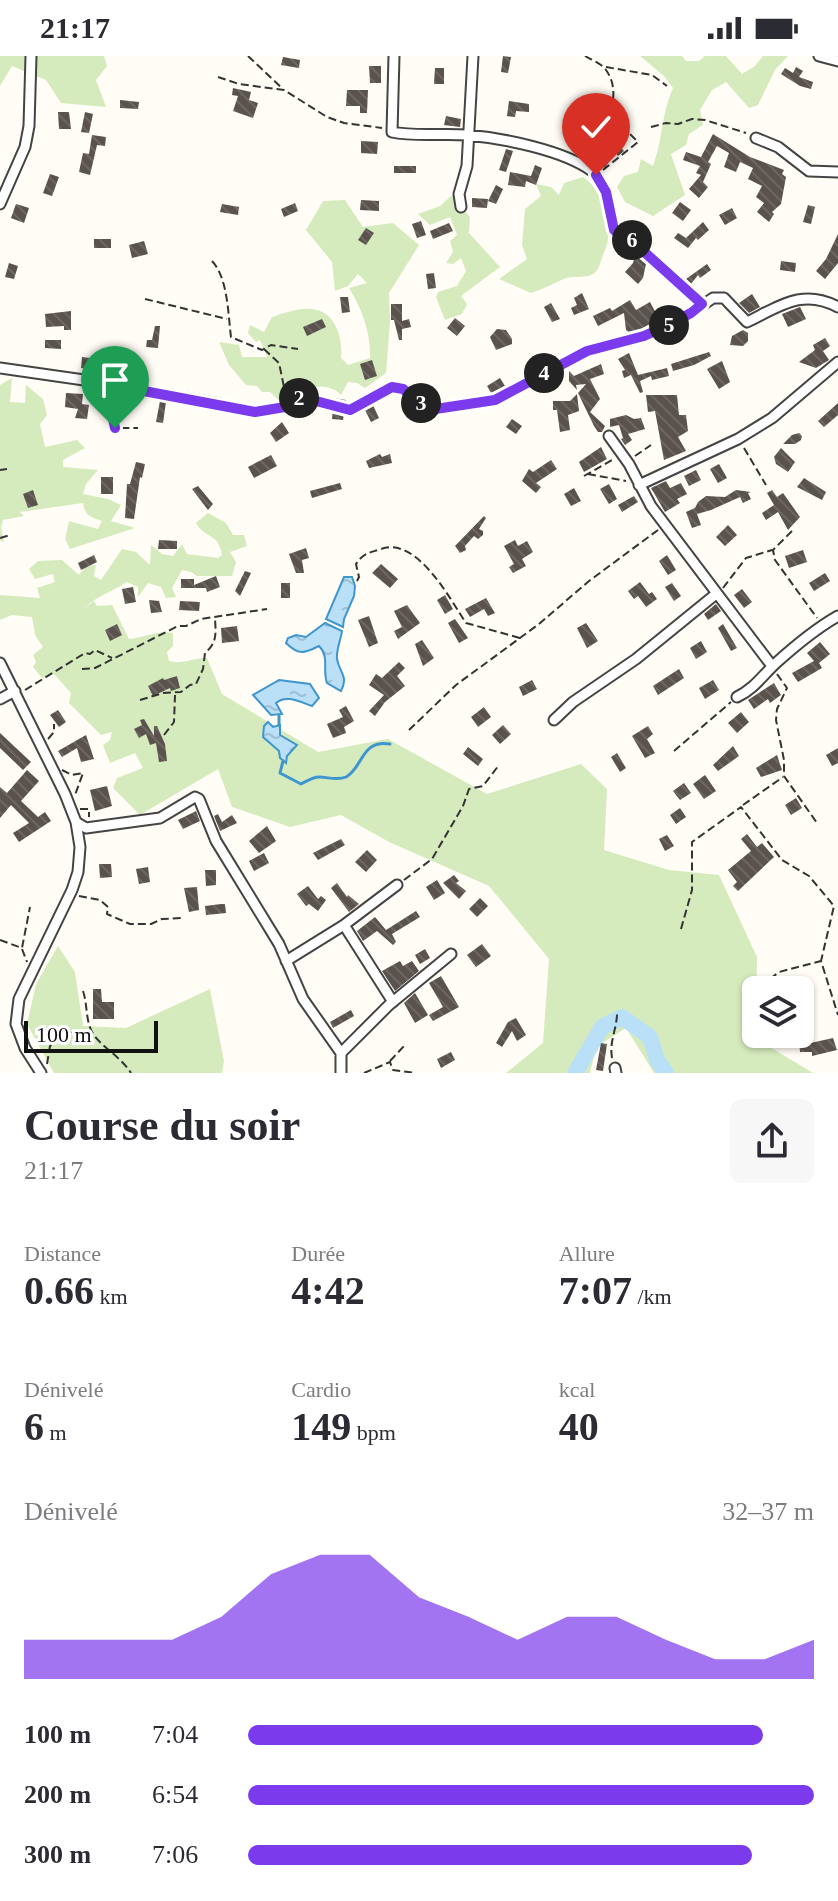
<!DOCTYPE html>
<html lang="fr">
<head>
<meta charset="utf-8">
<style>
  :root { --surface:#fff; --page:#f7f7f7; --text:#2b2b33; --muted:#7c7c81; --accent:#7c3aed }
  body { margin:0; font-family:Georgia,serif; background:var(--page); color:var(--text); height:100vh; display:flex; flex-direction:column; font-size:30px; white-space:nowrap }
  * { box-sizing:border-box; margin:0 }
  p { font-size:26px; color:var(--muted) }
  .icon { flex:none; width:44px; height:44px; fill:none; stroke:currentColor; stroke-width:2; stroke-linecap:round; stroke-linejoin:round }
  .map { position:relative; height:1017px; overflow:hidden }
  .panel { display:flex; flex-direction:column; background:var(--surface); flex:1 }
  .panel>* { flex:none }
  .fabs { position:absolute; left:742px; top:920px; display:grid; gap:16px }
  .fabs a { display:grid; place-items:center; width:72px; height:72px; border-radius:12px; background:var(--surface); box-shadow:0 2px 6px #0004; font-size:40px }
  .scale { position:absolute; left:24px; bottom:20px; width:134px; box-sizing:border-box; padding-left:8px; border:4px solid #111; border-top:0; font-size:22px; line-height:28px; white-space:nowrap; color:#111; -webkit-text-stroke:6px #fff; paint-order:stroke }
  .pin { position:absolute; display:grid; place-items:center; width:68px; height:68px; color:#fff; margin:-82px -34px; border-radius:50% 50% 50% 0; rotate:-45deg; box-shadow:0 0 8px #0007 }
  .pin .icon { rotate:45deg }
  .km { position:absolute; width:40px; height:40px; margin:-20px; border-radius:50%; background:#222; color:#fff; font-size:22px; line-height:40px; text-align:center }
  .round { display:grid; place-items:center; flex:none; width:84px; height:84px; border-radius:12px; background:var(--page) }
  .head { display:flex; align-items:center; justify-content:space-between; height:136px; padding:0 24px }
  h1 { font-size:44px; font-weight:600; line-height:60px }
  .stats { display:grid; grid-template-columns:repeat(3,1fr); gap:12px; height:136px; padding:8px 24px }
  .stats div { display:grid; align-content:center }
  .stats b { font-size:40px; font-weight:600 }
  .stats small { font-size:22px; font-weight:400 }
  .stats p { font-size:22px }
  .chart { height:224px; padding:16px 24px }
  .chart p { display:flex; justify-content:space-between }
  .chart svg { width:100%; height:144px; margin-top:8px; fill:var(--accent); opacity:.7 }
  ul { padding:0 24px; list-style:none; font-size:26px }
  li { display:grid; grid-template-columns:128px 96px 1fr; align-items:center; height:60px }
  li i { height:20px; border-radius:10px; background:var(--accent) }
  .status { display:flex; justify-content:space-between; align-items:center; height:56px; padding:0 40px; background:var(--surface); direction:ltr }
  .status svg { height:22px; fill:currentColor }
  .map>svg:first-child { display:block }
</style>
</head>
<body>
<div class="status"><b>21:17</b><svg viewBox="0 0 49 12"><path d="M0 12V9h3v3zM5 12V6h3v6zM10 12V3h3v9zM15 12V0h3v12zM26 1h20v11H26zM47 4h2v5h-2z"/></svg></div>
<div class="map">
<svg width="838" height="1017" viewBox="0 0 838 1017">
  <defs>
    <pattern id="water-ripples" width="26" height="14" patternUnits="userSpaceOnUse" patternTransform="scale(2)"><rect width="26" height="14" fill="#b9e0f7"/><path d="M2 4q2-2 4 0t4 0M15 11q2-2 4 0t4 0" fill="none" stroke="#9ebfd3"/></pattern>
    <pattern id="building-back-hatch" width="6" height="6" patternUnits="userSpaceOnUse" patternTransform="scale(2)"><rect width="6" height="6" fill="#5a524d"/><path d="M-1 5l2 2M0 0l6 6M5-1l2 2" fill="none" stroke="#6d6662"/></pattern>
  </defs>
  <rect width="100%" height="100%" fill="#fffdf5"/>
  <path fill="#d5ebbd" d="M0,0H104L107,10L96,24L106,51L61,47L46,24L12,10L0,30Z
    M640,0H682L686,5H699L705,0H726L742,18L755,10L763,0H788L775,14L758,49L749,52L726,26L712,34L700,54L703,69L689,78L686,89L671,98L685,139L653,160L625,146L617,131L624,120L638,116L641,103L653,110C663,83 661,59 673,32L664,20Z
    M583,121C607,138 616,172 603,199C600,206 600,215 591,219C584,222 574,220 566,222C554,227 543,233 531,237L499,223L527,203L522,189L525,153L541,140L536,128L551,131L559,139L564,127Z
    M452,139L470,161L469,177L500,211L461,240L467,248L462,258L445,264L436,241L438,236L457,230L466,215L461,202L453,208L446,207L453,196L450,185L457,179L450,161L430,169L418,158L440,150Z
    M345,144L363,171L393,167L419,189L389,237L390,266L386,317L365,332L357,327L348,326L341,339C331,328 313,329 301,336L296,334L284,349L270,336H262L257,330L246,329L229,309L219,286L239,289L242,301H267L260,284L256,286L248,277L250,269L264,276L272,261C285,257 302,250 317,254C337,259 343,285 341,302L348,309L370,302C371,277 362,253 349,232L367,227L358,218L348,230L335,235L332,206L306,174L323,145Z
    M12,322L10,346L25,347L26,329L43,343L47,359L40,368L45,391L77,384L85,392L63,404V411L98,414L86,428L83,438L108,443L121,449L111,465L135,472L70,493L65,483L69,465L98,473L102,465C90,461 85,460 83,447L20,456L24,460L3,464L1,471L4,486L0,484V329Z
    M208,457L226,467L233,479H244L247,490L230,496L236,506L232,520H197L191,516L182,514L172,532L176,541L166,542L161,531L148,527L138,541V531L127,526C113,535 95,541 85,552L94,545L97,550L112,549L129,583C144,582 157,574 173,577V590L167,596L169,605C183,609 194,601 207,602L222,638L318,696L388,683L487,738L581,708L607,733L604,794L669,814L719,819L757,901L756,978H759L760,985L813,1017H654L626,972L596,991L590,1017H506L543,987L549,903L489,830L389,786L341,759L290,771L232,751L218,713L140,759L113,732L117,722L143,712L135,697L110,707L103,689L110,684L112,676L101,679L69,647L71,637L54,618L42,622L33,611L36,606L33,599L43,591L35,579L32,561L12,559L0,564V539L40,542L37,532L55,526L53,518L35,523L29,513L38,505L62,504L79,519L86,510L96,509L94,520L101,524L122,493L136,496L150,509L151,489L162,498L173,500L182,488L187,498L218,502L222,499C219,477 204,482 196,467Z
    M58,890L75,916L83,970L126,972L210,933L224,1005L222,1017H54L27,968L36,928Z"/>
  <path fill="url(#water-ripples)" stroke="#3f96cf" stroke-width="2" d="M344,521H352L355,530L354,540L344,563L343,571L326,563Z
    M325,567L342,575C341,583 336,594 337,603C339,616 349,620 341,635L327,627C322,614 330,601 319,590C305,597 299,600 286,587L288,582L296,579L306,581Z
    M279,624L310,628L319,642L312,650C300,646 286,638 276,647L282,658L271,659L253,639Z
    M268,666L273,671L280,669V679L297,689L287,700L286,707L280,702L279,695L263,681L264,670Z"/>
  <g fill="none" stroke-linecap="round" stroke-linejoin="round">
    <path stroke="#3f96cf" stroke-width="3" d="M279,669V660
      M283,705L280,717L301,728C307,725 313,721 319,721C328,721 337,725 346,721C363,712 361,683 390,688"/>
    <path stroke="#b9e0f7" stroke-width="16" d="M575,1017L602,971L622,961L650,981L657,1004L666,1017"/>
  </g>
  <path fill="url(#building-back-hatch)" d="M503,0L511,1L508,17L501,16Z
    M283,1L300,4L299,12L281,9Z
    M369,10H381V27H370Z
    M796,11L803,15L799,21L813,26L811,33L800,30L781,18L785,12L793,17Z
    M435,12H444V28H434Z
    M233,32L251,36L249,44L258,47L253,62L233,55L238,40L232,39Z
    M347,34H368L367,57H360V50H346Z
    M120,44L139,46L138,53L120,52Z
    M509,45L529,48V56L516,55L515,61L507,60Z
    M58,56H69L71,73H59Z
    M85,56L93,58L89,77L81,76Z
    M446,60L461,63L460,71L444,69Z
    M582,65L595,78L588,85L575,72Z
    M713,78L750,101L784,114L782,118L786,121L781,148L772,156L774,158L769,166L757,156L764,147L756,141L762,130L748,123L753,112L740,106L736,116L724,111L729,97L717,90L708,106L711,108L703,126L708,131L699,142L689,133L701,119L696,117L700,110L683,104L686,96L701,101Z
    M92,79L106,81L105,90L97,89L90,119L79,116L83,97L89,98Z
    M361,85L378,86L377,98L361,97Z
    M605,88L613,93L618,88L624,95L618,100L615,96L605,112L594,105Z
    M506,93L513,95L506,116L499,114Z
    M535,109L542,112L536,129L526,125L525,131L508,129L510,116L531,120Z
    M394,110H416V117H394Z
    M50,118L59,121L52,140L43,137Z
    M496,129L503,133L496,148L488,145Z
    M472,142L488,143L487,152L472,151Z
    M361,144L379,145V155L360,154Z
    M680,146L691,154L683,165L672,157Z
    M295,147L298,155L284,161L281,153Z
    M16,148L29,152L24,167L11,162Z
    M222,148L239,151L238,159L220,156Z
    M808,149L815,151L811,168L803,166Z
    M732,152L737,162L725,169L719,159Z
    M421,165L426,179L417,182L412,168Z
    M703,166L709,174L698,184L696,182L688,192L674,182L678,177L686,182Z
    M449,167L453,175L433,183L430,175Z
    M366,172L374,177L366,189L358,184Z
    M838,178V207L825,223L816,215L826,203Z
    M94,183H111V192H94Z
    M144,185L148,198L132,202L129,189Z
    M635,199L646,208L643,222L638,228L625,216L633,207Z
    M781,205L796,207L795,216L780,214Z
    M9,207L18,210L14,223L5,221Z
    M707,208L711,214L700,222L698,219L691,228L686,223Z
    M434,217L436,232L428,233L426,218Z
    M582,237L589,253L574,259L571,252L577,249L574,242Z
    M752,238L760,251L749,257L739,247Z
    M340,241H348L350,256L342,257Z
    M630,244L636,254L650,246L659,263L641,273L629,276L626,274L624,257L598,270L593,260L610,252L612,255Z
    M551,247L560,263L552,266L544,251Z
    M391,248H402V265L409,263L411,271L402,273V284H399L394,264H391Z
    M800,251L806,263L788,271L782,258Z
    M71,255V274H64V270L46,271L45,258Z
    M455,262L465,270L457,280L447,272Z
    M322,263L326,271L307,280L303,271Z
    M155,270H160L158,292L146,291L147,284H152Z
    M497,273L506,274L512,283V288L496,294L490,281Z
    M743,274L748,277V285L743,290L730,289L732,280Z
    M825,282L830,290L823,295L829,304L816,312L799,306L815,294L813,289Z
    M45,284H61V293L45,292Z
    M709,296L711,300L694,309L673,315L671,308Z
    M629,297L638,319L667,312L669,320L652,324L651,320L640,325L643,336L640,337L631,319L624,322L622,315L625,314L618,303Z
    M82,301L97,303L96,314L81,312Z
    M372,304L377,320L365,324L360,308Z
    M722,305L730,326L719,333L707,313Z
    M601,308L604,318L590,323L600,343L590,356L605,370L602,376H598L594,370L578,337L586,328L576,329L577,334L569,325V315L574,320Z
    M500,322L505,330L491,337L487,330Z
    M66,337L83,338L82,348L89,349L87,363L75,362L78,353L65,351Z
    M577,338L579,355L568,359L570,374L560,376L557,354H553V345H570Z
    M646,339H677L679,359H686L688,375L678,381L686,395L664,404L655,355L648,356Z
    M334,342L346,344L343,364L332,363Z
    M160,345L166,346L163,367L156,366Z
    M371,345L379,362L371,366L363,350Z
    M838,347V359L824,371L818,365Z
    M626,359L634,363L641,362L645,373L628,378L632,384L625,389L621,383L623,382L619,369L610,371V363Z
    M512,363L522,370L516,378L506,371Z
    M282,366L289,377L276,386L270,377Z
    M799,377L802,380L801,384L795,388H783L792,379Z
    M601,391L607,403L584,416L579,406Z
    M781,392L795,406L788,416L776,408L774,401Z
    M380,398L382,401L390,398L392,407L369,412L366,405Z
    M271,399L277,410L254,422L248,411Z
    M551,404L557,413L536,427L541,431L536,437L522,425L529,413L533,416Z
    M136,406L145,408L142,422L140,421L134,463L125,462L127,428H130Z
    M719,408L727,422L718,427L710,413Z
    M696,414L701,424L689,430L684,420Z
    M101,421H113V438H101Z
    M804,422L826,436L822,444L797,431Z
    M666,425L670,432L681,427L687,438L677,443L680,447L665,456L651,432Z
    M340,427L342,433L312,442L310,435Z
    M609,428L617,443L609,448L600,433Z
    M198,430L213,448L208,454L192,433Z
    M574,432L581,445L571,450L564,438Z
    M33,434L38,449L28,452L23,438Z
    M736,434L751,436L748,437L751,443L743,447L740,441L711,454L697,458L701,469L692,472L686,456L695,452L698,446L706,440L725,441Z
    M772,434L777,441L783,437L800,461L788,474L778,456L766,464L762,457L774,449L767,437Z
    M634,440L638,446L622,456L618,449Z
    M484,460L486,462L479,473L483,475V479L478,483L474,480L465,490L466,494L460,497L455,490Z
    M728,469L737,479L725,490L716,481Z
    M159,484L177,485V493H158Z
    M515,484L518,490L527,485L533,496L522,503L526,510L513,517L509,511L514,508L504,490Z
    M306,492L309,502L302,504L304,517H296L289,498Z
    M803,494L807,506L789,512L785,500Z
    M94,499L97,506L81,514L78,507Z
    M667,499L676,514L668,519L659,505Z
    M381,508L398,523L390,532L372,517Z
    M245,515L251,517L240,540L235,535Z
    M825,517L830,525L814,535L809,527Z
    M216,520L220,531L207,536L206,532H181V523H194V529Z
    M640,526L649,538L652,536L657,543L646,551L638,540L634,543L628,535Z
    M281,527H290V542H281Z
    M672,527L681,540L674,545L665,531Z
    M133,531L136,546L125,548L122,533Z
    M742,533L752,546L744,552L734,539Z
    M445,539L453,553L445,558L437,544Z
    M486,542L495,557L488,560L484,553L470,561L465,553Z
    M149,544L159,545L162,556L151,557Z
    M180,545L200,546L199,555L179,554Z
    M716,548L721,555L708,564L704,558Z
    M407,549L420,567L398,583L394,575L402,571L394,555Z
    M369,560L378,587L369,591L358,564Z
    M455,563L468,582L459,587L448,567Z
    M586,567L598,585L587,592L577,572Z
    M117,568L122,579L110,585L105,574Z
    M723,568L737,592L731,595L718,572Z
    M237,570L239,585L222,587L221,572Z
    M422,584L434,602L423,610L415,588Z
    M701,585L707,596L696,603L690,592Z
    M820,586L830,598L819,607L822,612L798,626L792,617L814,605L807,597Z
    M399,606L405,612L397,620L405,630L385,646L375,660L369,655L384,639L369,629L376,618L382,622Z
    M679,613L684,622L658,639L653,630Z
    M177,620L180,632L171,635L170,632L153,640L148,630L163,622L164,624Z
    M532,624L537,633L523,640L519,631Z
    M713,624L719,634L705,643L699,632Z
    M774,627L781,639L770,647L768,643L754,653L748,644Z
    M346,650L354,665L344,671L346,677L333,682L327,668L343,661L339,654Z
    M484,651L491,661L478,671L471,661Z
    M58,654L66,666L59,671L50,659Z
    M741,656L749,666L737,677L728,667Z
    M144,663L154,680V670H157L165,688L167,705L159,706L156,687L150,689L146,678L139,682L134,673L142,669L140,664Z
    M503,669L511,678L500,688L492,679Z
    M648,670L653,678L647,683L655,697L645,702L632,680Z
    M0,677L31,706L23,714L0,692Z
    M86,679L94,703L81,706L77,692L62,701L58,695Z
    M733,690L739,700L718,715L713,709Z
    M468,691L483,703L478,710L463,698Z
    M838,692V707L832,710L826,699Z
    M617,697L626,712L620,716L611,701Z
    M777,699L782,714L761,721L756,712Z
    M27,714L39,725L21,745L38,761L45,756L51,765L19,786L13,777L29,767L11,749L0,762V731L7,737Z
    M705,719L716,735L704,743L693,728Z
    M684,727L691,737L680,744L673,735Z
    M107,730L112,750L95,755L90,734Z
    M796,742L802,752L791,759L785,749Z
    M680,752L686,761L676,768L670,759Z
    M196,755L200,765L183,773L178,764Z
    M218,758L222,766L232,759L237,767L220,775L214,760Z
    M267,770L276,785L259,797L249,785Z
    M747,778L757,791L762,787L774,801L738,835L733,830L737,826L728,814L751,795L741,783Z
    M667,779L674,790L665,795L659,783Z
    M341,783L345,789L318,804L313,797Z
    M367,794L377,804L366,816L355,806Z
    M264,797L269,807L254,815L249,805Z
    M99,808H111L112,821L100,822Z
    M148,811L150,826L139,828L136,813Z
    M205,814H216V829L206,830Z
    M454,819L459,825L456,827L466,835L459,843L443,827Z
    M437,824L445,837L434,844L426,831Z
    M337,827L347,841L348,839L359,848L349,856L331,832Z
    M308,830L318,843L321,840L326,844L318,855L309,848L306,850L297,838Z
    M197,831L199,854L189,856L184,832Z
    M480,842L488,850L477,861L469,853Z
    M221,848H225L226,857L206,859L205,850Z
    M416,855L420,861L392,878L396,886L393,889L377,875L363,885L357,875L375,861L386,874Z
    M482,888L491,900L476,911L467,899Z
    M425,893L430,902L420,908L415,899Z
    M400,905L403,910L412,905L419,915L395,935L382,915Z
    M441,920L459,951L433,965L429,959L443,951L429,927Z
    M798,922L800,934H772L788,925Z
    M93,933H101L102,946H114V963H93Z
    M415,937L428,959L415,967L404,947Z
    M351,954L354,960L333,972L330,966Z
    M516,962L526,979L517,985L512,975L502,991L496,987L508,966Z
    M833,982L837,994L812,1000V996H800L799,984L806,983V988Z
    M601,987L607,988L603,1015L596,1014Z
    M451,996L455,1004L441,1012L437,1003Z"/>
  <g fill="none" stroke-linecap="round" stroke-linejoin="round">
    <defs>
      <path id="street" d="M394,0L392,76C415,81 442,77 467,79C502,82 563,94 592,115C613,130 606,169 622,181L630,180L641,193L702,248
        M819,0L838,5
        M756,82L778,91L809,115L838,116
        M0,148L25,91L29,70L31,0
        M461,151L459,138L467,110L473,0
        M0,312L91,325L219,348
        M420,346L429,354L495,344L587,295L644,280L691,257L713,242H724L747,266C780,250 803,232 838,251
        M609,380L629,408L651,450L772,610
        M639,429L738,383L772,362L838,306
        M0,607L65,738L76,766L80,791L78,816L72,834L19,943L16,968L25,992L41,1017
        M737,641C754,633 763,619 776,607C796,589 815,573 838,560
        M0,643L15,635
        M554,664L573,646L636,603L716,538
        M76,766L86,772L160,762L195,741L199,743L216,785L279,888L303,943L341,997V1017
        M344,869L393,946
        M286,905L344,869L397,829
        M341,997L389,949L451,898
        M615,1012L616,1017"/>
    </defs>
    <use href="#street" stroke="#444" stroke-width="13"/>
    <path stroke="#333" stroke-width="2" stroke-dasharray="8 4" stroke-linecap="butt" d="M248,0L283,33
      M585,0C592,4 602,8 606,14C624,38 606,77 585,93
      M606,11L652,19L667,30
      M218,21L239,28L284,34L327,61L344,67L382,72
      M651,71L666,67L678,68L692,63L705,64L746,77
      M603,114L638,86L619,67L610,63
      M212,205C228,222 228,258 231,281L262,294L271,289L298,293
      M145,243L227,263
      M672,275L683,279
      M264,293L279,307L284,331L294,341H300
      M98,335L111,353L115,372H138
      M228,350C258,357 275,357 301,341L350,354C372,342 389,323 412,340
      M744,392L766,429
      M635,400L651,389
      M0,414L7,413
      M588,418L626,425
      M584,420L614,403
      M792,475L773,494L775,504L817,562
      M0,482L10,479
      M357,525L359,521L356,508C364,496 370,497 381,493C417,480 450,543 466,567L520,582
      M723,532L746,502L772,494
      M82,613L95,612L178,570H186L201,563L267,553
      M777,618L787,632L777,653L776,664L784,704V720L817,767
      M25,634L85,597L90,598L95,594L112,602
      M140,644L163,637L181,636L190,629L196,628L203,613L205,597C217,587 216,578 215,563
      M409,674L456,629L539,568L589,525L658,474
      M164,679L174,666L175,639
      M48,683L54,676V668
      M674,695L731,646
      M62,714L72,719L83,717L75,739
      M743,749L783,721
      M80,753H89V761
      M404,824L432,803L463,750L469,733L483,730L499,709
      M79,840L100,844L108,851L107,858L130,868H151L162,863L182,862
      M681,873L692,834V786L741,751L782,804L809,820L834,850L821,905L838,959
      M0,884L22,892L30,851
      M22,893L27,906
      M770,923L779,916L821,905
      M83,935C88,949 85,967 94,979C103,992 121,1001 131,1017
      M612,1002C609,985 617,973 617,957
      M390,1005L405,989
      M47,1008L50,990L71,976
      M364,1017L390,1006L393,1014L416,1017"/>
    <use href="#street" stroke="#fff" stroke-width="9"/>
  </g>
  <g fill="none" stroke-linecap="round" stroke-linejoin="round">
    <defs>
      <path id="route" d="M115,372L111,353L91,325L255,356L285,351L301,341L350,354L392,331L403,333L429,354L495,344L587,295L644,280L664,271L691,257L702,248L641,193L630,180H621L614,174L606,136L596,119"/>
    </defs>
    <use href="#route" stroke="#fff" stroke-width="16"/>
    <use href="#route" stroke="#7c3aed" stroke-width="10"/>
  </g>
</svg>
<div class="fabs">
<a><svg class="icon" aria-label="layers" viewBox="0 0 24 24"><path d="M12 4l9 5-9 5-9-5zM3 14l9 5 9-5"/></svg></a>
</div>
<div class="scale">100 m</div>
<div class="pin" style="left:115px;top:372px;background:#1e9e55"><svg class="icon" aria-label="arrive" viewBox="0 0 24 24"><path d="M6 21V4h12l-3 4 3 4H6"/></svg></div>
<div class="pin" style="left:596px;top:119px;background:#d93025"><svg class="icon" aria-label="check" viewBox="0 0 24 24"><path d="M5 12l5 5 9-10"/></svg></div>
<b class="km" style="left:299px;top:342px">2</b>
<b class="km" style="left:421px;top:347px">3</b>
<b class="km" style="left:544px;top:317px">4</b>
<b class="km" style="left:669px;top:269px">5</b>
<b class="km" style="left:632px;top:184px">6</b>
</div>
<section class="panel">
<div class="head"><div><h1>Course du soir</h1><p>21:17</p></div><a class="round"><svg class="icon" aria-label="share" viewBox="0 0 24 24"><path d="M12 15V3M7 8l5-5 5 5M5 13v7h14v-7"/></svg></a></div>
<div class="stats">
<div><p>Distance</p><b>0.66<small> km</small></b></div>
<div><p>Durée</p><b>4:42</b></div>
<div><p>Allure</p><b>7:07<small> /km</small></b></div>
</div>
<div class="stats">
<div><p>Dénivelé</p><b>6<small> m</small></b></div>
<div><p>Cardio</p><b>149<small> bpm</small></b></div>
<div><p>kcal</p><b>40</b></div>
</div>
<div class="chart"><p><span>Dénivelé</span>32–37 m</p>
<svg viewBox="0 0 160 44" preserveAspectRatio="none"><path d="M0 44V32L10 32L20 32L30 32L40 25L50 12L60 6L70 6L80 19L90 25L100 32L110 25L120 25L130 32L140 38L150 38L160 32V44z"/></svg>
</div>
<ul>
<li><b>100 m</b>7:04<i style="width:91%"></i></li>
<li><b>200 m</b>6:54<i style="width:100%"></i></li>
<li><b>300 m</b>7:06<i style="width:89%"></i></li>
</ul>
</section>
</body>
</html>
